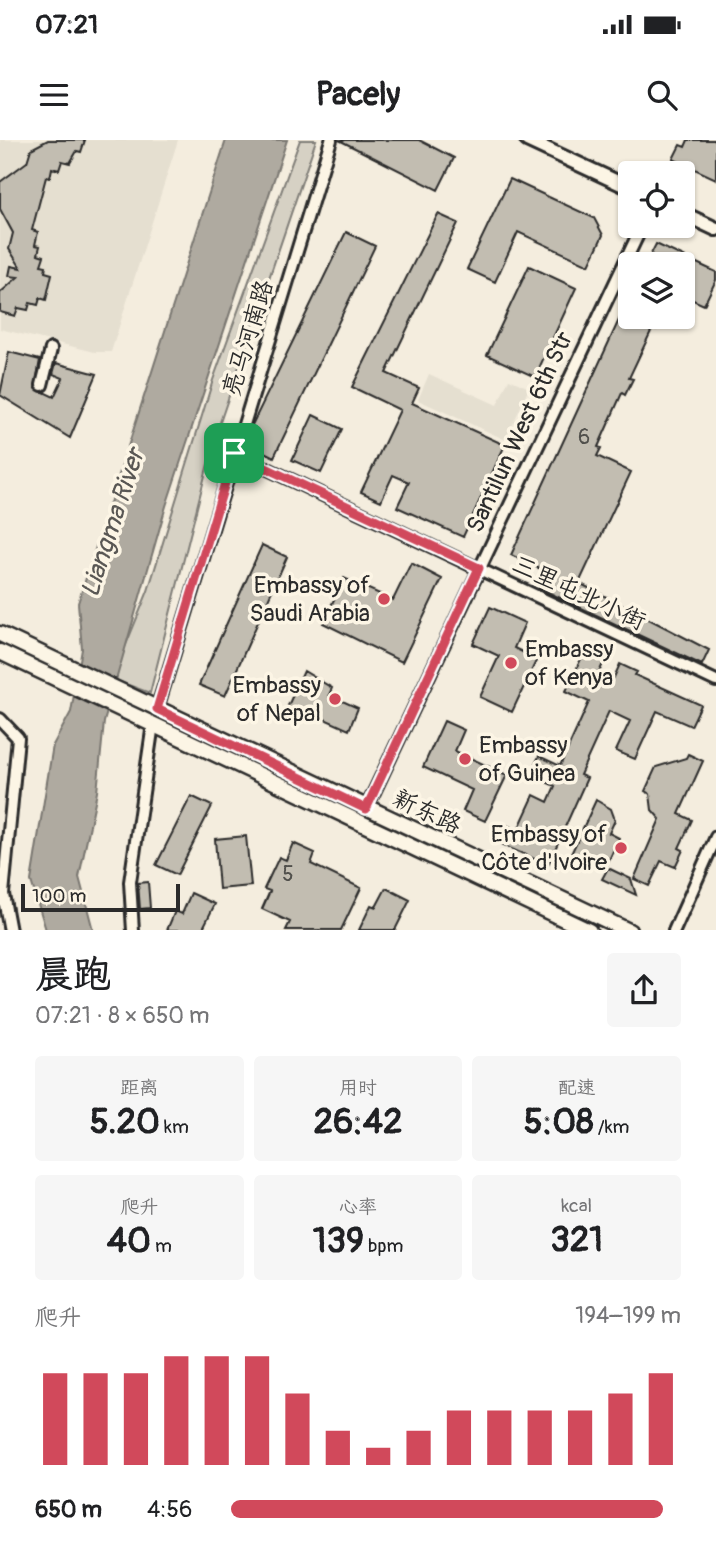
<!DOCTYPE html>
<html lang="zh">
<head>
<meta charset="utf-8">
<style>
  :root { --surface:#fff; --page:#f6f6f6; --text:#202124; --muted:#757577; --accent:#d1495b }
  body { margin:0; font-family:Pangolin,"LXGW WenKai TC",sans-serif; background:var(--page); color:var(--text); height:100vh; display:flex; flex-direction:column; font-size:26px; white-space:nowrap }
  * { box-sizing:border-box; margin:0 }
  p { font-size:23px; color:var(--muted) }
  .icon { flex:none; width:38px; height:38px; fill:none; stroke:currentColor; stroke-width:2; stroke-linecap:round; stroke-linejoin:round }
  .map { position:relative; height:790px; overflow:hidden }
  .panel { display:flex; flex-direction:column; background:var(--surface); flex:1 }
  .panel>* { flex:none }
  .tools { position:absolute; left:618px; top:21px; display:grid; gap:14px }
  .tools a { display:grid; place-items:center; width:77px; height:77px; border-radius:7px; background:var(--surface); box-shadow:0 2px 5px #0004; font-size:35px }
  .scale { position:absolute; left:21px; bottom:18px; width:159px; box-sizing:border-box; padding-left:7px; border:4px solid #2b2b2b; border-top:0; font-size:19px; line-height:24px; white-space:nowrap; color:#2b2b2b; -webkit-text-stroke:5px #fcf5e5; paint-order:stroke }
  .pin { position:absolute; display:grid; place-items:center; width:60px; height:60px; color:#fff; margin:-30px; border-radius:14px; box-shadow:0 4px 10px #0006 }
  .round { display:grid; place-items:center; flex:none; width:74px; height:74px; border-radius:7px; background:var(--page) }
  .overview { display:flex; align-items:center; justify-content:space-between; height:119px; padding:0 35px }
  h1 { font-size:38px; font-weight:700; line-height:52px }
  .figures { display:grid; grid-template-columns:repeat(3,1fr); gap:10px; height:119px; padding:7px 35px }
  .figures div { display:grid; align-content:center; border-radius:7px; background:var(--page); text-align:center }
  .figures b { font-size:35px; font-weight:700 }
  .figures small { font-size:19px; font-weight:400 }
  .figures p { font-size:19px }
  .chart { height:196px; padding:14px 35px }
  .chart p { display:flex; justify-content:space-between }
  .chart svg { width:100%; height:126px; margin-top:7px; stroke:var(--accent); stroke-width:6 }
  ul { padding:0 35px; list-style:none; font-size:23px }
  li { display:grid; grid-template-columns:112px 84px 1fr; align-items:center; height:52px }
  li i { height:18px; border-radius:9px; background:var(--accent) }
  .status { display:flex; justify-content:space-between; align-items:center; height:49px; padding:0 35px; background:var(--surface); direction:ltr }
  .status svg { height:19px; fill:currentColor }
  header { display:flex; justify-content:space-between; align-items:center; height:91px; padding:0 35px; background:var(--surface); font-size:32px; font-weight:700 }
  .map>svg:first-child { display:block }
</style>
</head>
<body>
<div class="status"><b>07:21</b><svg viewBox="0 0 49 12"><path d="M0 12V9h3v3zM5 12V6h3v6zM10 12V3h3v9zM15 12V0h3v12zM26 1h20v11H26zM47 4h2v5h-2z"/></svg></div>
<header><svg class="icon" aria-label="menu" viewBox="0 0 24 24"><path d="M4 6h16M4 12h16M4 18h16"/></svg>Pacely<svg class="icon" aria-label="search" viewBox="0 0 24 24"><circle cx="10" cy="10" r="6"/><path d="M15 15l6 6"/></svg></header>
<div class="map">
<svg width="716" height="791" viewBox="0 0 716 791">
  <rect width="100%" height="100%" fill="#f4edde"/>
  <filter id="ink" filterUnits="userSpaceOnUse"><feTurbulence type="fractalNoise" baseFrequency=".0143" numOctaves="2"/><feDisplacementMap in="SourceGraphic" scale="14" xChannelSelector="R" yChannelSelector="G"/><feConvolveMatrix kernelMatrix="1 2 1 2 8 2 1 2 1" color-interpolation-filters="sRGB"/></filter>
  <g filter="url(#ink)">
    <path fill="#e5dfd0" d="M0,0H178L111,212H95L0,189Z
      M429,234L497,265L509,239L529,248L506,300L418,260Z"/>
    <path fill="#d6d1c4" stroke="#807e78" stroke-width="2" d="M300,0H316L214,300L150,553L112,539L148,451L213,240Z"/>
    <path fill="#afaaa0" stroke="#7a7771" stroke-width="2" d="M226,0H287L166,366L104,582L97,652L79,737L93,790H46L31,741L53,605L71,572L82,509L78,463Z"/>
    <path fill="#c2bdb1" stroke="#2b2b2b" stroke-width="2" d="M48,0H85L81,12L77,11L70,23L62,21L59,30L52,28L50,38L46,37L32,90L38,92L35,105L40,106L38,114L44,116L41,125L46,126L45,132L52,134L46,160L40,158L38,165L30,163L28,170L18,168L15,176L0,172V153L18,137L9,136L11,126L21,128L9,109L13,93L0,69V42L27,22L31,9Z
      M339,0H419L454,18L438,50Z
      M688,0H716V39L673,19L680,5L685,7Z
      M510,39L594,78L603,95L589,125L518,92L495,142L467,129Z
      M438,74L458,83L386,233L419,248L412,263L505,305L463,397L397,367L409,342L393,335L381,361L361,352L400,270L352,247Z
      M346,92L375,106L274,317L246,303L251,287Z
      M656,104L716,132V140L704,165L682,155V124H646Z
      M529,126L576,148L535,237L487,215Z
      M630,156V177H662L656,189L653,187L629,238L633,239L625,255L622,253L598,307L601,308L597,316L631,332L579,443L709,510L702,525L539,448L547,432L511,415Z
      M9,212L40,220L35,248L54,257L63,238L53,234L56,223L97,234L70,298L0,255Z
      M313,275L342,289L321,333L292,320Z
      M262,405L287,417L225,556L199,545Z
      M411,423L442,439L402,522L323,483L344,438L393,460Z
      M490,467L525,483L514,508L537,519L512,572L480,557L499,516L473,504Z
      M586,508L606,517L597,537L611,544L620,524L637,532L635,535L701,565L691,586L657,571L635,619L616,611L630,581L609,571L580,635L587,638L548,725L496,702L504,684L518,690L534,655L548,662L555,646L530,635L539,616L560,626L589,562L566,551Z
      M304,531L332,548L329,555L358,568L349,590L307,571L303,578L286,570Z
      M444,581L464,590L455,611L507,635L485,681L463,671L472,650L423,627Z
      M688,614L703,621L679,674L692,680L679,708L683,710L675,727L661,721L649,746L634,739L660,679L652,670L650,654L645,651L656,627L686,618Z
      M191,656L212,666L177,735L156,725Z
      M596,660L611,669L615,680L609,693L619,698L605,729L571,714Z
      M246,696L251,746L219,749L215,699Z
      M293,703L315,713L311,724L361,748L341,790H286L290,782L262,769L270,751L264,749L279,717L286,720Z
      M608,728L631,739L636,755L602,739Z
      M148,742L150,768L140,769L138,743Z
      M386,748L410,760L395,790H359L371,765L376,767Z
      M191,753L215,764L202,790H167L175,771L182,774Z"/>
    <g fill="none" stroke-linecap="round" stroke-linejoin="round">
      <defs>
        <path id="minor" d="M42,245L51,209
          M234,313L716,541
          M157,569L331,0
          M0,579L18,598L3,754L10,791
          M366,669L642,86
          M133,791L130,742L153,584
          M674,791L716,697"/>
        <path id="tertiary" d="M527,0L630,48
          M682,73L716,89"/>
        <path id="secondary" d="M0,494L629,791
          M0,512L589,791"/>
      </defs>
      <use href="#minor" stroke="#2b2b2b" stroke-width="16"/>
      <use href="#tertiary" stroke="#2b2b2b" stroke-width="18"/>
      <use href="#secondary" stroke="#2b2b2b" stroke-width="19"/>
      <use href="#minor" stroke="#fcf5e5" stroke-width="10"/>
      <use href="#tertiary" stroke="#fcf5e5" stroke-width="12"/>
      <use href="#secondary" stroke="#fcf5e5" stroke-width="14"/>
    </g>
  </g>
  <g fill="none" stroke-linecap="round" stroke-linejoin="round" filter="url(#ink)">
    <defs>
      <path id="route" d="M234,313L479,428L366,669L157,569Z"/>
    </defs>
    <use href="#route" stroke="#fff" stroke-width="14"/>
    <use href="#route" stroke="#d1495b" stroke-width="9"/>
  </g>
  <g fill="#d1495b" stroke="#fcf5e5" stroke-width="2.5">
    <circle cx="384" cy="459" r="7"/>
    <circle cx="511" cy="523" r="7"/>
    <circle cx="335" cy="559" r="7"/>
    <circle cx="465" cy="619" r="7"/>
    <circle cx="621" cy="708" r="7"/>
  </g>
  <g text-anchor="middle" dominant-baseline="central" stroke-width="7" stroke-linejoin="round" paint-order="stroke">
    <g font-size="21" fill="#51504c">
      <text x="584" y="297">6</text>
      <text x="288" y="734">5</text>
    </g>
    <g font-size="24" fill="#2b2b2b" stroke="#fcf5e5">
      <text transform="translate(248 198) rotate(-73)">亮马河南路</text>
      <text transform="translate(520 292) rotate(-65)">Santilun West 6th Str</text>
      <text transform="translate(579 453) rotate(25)">三里屯北小街</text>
      <text transform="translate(427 672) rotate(25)">新东路</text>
    </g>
    <g font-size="24" fill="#2b2b2b" stroke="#fcf5e5" text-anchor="end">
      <text x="370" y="445">Embassy of<tspan x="370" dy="28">Saudi Arabia</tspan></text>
      <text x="525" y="509" text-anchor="start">Embassy<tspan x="525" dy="28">of Kenya</tspan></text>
      <text x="321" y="545">Embassy<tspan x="321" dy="28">of Nepal</tspan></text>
      <text x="479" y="605" text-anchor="start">Embassy<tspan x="479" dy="28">of Guinea</tspan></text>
      <text x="607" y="694">Embassy of<tspan x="607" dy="28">Côte d'Ivoire</tspan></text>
    </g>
    <g font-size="26" font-style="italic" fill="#595754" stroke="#fcf5e5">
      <text transform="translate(113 383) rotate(-72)">Liangma River</text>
    </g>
  </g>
</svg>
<div class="tools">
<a><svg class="icon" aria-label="locate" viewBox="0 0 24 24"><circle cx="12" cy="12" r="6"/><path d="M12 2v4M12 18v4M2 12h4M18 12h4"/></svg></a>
<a><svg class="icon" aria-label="layers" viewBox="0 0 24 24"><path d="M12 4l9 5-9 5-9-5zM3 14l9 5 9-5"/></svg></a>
</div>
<div class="scale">100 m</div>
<div class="pin" style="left:234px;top:313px;background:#1e9e55"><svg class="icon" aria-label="arrive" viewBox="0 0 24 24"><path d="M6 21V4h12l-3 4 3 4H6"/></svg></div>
</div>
<section class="panel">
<div class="overview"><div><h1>晨跑</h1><p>07:21 · 8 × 650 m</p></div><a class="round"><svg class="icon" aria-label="share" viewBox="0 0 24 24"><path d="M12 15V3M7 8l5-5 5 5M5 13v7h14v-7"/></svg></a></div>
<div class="figures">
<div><p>距离</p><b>5.20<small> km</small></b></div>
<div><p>用时</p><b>26:42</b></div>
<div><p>配速</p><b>5:08<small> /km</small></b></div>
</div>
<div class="figures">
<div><p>爬升</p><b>40<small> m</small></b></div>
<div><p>心率</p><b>139<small> bpm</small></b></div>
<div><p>kcal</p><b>321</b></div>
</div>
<div class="chart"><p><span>爬升</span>194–199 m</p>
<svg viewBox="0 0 160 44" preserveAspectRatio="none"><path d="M5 44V12M15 44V12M25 44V12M35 44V6M45 44V6M55 44V6M65 44V19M75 44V32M85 44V38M95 44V32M105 44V25M115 44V25M125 44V25M135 44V25M145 44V19M155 44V12"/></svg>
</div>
<ul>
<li><b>650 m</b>4:56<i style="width:96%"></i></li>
</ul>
</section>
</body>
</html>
